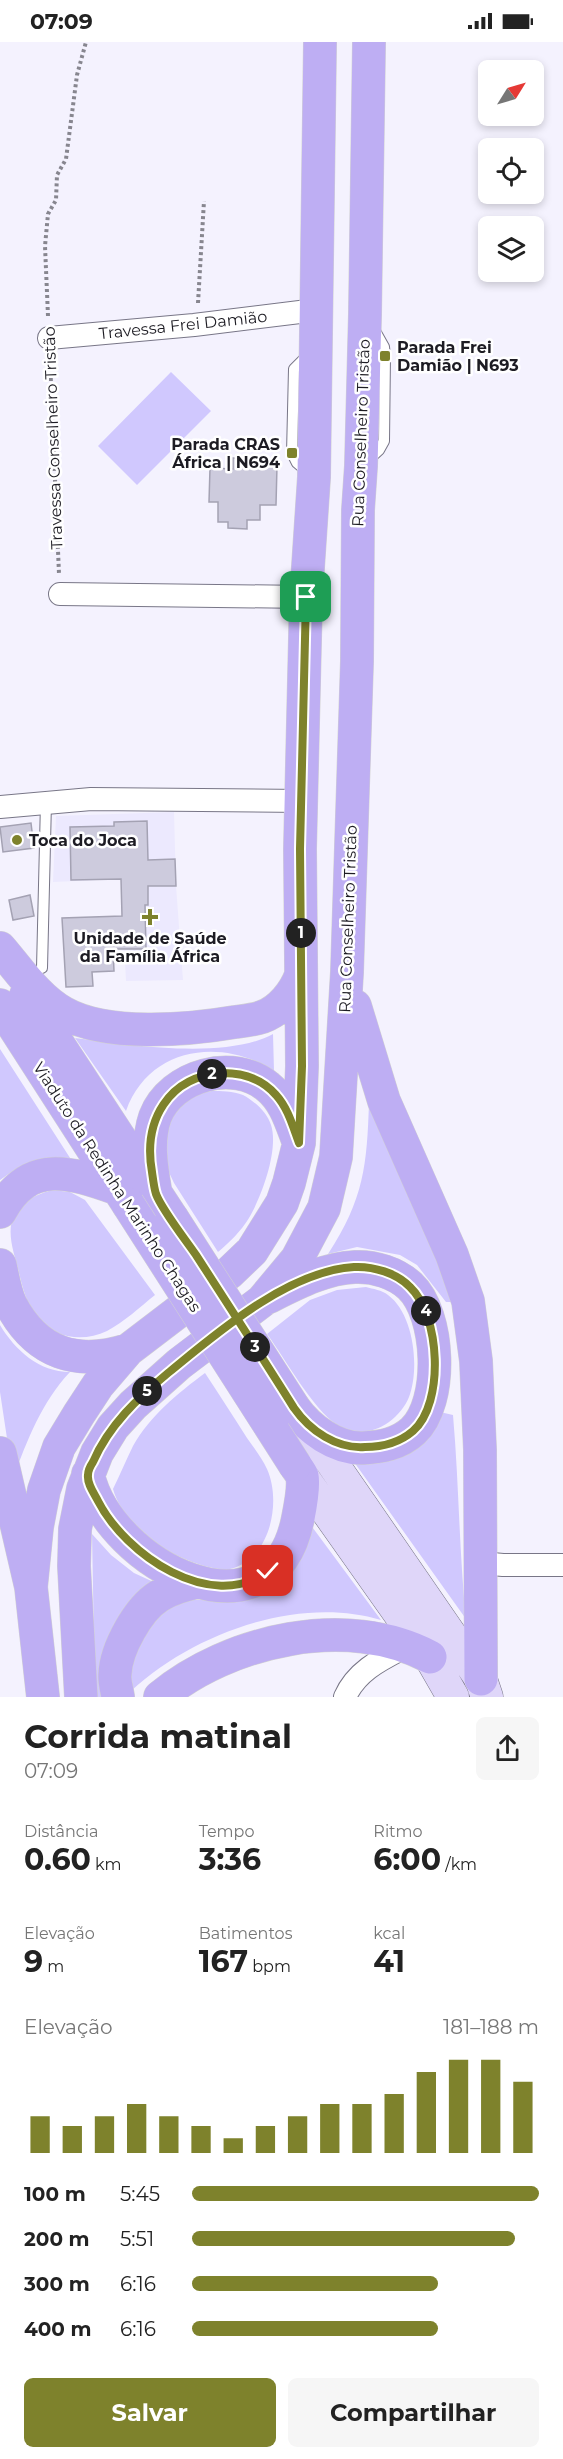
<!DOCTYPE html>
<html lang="pt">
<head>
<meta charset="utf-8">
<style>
  :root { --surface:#fff; --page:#f6f6f6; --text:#222; --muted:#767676; --accent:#7e822c }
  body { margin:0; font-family:Montserrat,sans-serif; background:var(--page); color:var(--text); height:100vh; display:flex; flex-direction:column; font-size:22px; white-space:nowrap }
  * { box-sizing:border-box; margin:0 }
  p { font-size:20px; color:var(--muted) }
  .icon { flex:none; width:33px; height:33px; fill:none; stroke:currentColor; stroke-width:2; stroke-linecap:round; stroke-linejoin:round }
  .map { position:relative; height:1655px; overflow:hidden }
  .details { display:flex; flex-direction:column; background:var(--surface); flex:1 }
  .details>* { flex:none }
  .needle { width:39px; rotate:53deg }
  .buttons { position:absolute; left:478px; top:18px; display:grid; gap:12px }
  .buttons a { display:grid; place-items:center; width:66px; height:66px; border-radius:9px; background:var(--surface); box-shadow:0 3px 9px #0003; font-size:30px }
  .pin { position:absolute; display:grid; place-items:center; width:51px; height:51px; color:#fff; margin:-26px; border-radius:12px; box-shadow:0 3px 9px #0006 }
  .km { position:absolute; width:30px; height:30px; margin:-15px; border-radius:50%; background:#222; color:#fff; font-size:16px; line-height:30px; text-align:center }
  .round { display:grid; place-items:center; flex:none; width:63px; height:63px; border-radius:9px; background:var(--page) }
  .head { display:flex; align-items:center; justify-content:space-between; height:102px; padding:0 24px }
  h1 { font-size:33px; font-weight:700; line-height:45px }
  .stats { display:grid; grid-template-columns:repeat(3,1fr); gap:9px; height:102px; padding:6px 24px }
  .stats div { display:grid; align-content:center }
  .stats b { font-size:30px; font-weight:700 }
  .stats small { font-size:16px; font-weight:400 }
  .stats p { font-size:16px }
  .chart { height:168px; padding:12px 24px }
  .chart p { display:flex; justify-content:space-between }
  .chart svg { width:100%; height:108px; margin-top:6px; stroke:var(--accent); stroke-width:6 }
  .cta { display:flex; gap:12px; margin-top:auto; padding:12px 24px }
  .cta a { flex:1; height:69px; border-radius:9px; background:var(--accent); color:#fff; font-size:24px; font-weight:700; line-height:69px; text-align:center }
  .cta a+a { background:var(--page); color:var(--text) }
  ul { padding:0 24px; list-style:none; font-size:20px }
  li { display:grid; grid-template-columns:96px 72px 1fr; align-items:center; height:45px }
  li i { height:15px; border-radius:8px; background:var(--accent) }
  .status { display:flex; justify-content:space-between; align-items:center; height:42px; padding:0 30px; background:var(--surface); direction:ltr }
  .status svg { height:16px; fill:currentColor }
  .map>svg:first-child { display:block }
</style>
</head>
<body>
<div class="status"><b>07:09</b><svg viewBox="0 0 49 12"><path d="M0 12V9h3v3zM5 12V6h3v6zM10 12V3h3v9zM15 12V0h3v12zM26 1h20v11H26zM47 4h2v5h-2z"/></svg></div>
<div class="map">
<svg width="563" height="1655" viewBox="0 0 563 1655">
  <rect width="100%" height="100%" fill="#f4f2fe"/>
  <path fill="#ece9fe" d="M174,770L176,844L183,938L126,939L121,837L53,840L56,774Z"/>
  <path fill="#d0c8fe" d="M171,330L211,369L137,443L98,404Z
    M273,992L274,1029C221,995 149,1005 126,1069L75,996C128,1003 226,1018 273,992Z
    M0,1007L72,1119L13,1129L0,1138Z
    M211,1049C221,1049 233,1049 243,1053C254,1059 267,1070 271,1083C279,1107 262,1154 249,1176C241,1189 230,1200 218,1210L174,1141L165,1122L169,1075L194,1053Z
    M369,1060L455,1260H446L417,1223L400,1213L357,1205L328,1212C364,1157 367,1123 369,1060Z
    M52,1148L70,1150L85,1158L155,1253C140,1265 124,1280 107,1289C84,1300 57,1297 39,1278C27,1266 22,1243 18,1227C14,1211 6,1190 14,1173C21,1159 38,1152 52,1148Z
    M366,1245C373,1247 382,1248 388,1253C414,1272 420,1326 409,1355C398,1382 363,1401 337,1383C312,1366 286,1318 267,1292L310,1258L337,1248Z
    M0,1283C15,1308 39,1330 70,1330C41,1361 28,1397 13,1436L0,1350Z
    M205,1331C219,1352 233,1374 247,1396C254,1406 262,1416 267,1427C282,1460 270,1518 230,1527C209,1531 158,1507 142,1493C129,1481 118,1464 113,1447C120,1433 126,1418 133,1404C150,1374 178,1351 205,1331Z
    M440,1370L453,1373C459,1441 459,1509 466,1577L354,1420Z
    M307,1478L381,1578C296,1552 186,1594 125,1655H95L92,1492L111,1513L134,1531L193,1558H217Z"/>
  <path fill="#cdcbdd" stroke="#a4a2b3" stroke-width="1.5" d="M233,416L252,417V423L277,424L276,463H260V478H247V487L228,486V480H218V460H209L210,426L233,427Z
    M147,779L148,818L175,817L176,844H148V863H145L146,907H113L114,929L92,930L93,944L66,945L62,876L122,874L121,837L71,838L70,785L114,784V780Z
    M31,781L34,806L3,810L0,785Z
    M30,853L34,874L13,878L9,858Z"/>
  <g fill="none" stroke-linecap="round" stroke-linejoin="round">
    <defs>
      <path id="service" d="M308,313L294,327L292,411L297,421L309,431
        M368,418L379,408L384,399L385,314L384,305L375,289
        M42,926L46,760"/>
      <path id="minor" d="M49,296L194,283L316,268
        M60,552L306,555
        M0,765L91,757L303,759
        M481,1521L503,1523H563
        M345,1655C357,1628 382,1617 407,1604"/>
      <path id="secondary" d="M304,1380L481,1637L487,1655
        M302,1434L430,1615L453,1655"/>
      <path id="primary" d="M0,906C19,928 38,957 64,971C107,995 188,988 235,980C243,979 254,978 262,975C280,969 295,950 301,933
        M26,953L172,1176
        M0,963L128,1162
        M355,964L384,1059L452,1213L468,1259L476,1319L480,1408L481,1637
        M155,1147C151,1124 147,1098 155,1075C171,1033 234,1016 268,1045C284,1058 290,1077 297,1096
        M0,1170C29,1116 70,1130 118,1147
        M0,1223C3,1236 5,1251 11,1263C37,1312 77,1324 128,1308
        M269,1255C295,1242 325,1226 355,1225C374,1224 396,1231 410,1244C440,1272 444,1360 413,1389C399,1402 381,1405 363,1406C336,1407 309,1387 294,1366
        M0,1411L31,1545L43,1655
        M88,1432C108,1524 273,1607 298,1476C300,1466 304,1443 302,1434C301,1431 297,1426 295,1423
        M31,1545L37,1485L44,1448L59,1405L79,1372L98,1343L128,1308L229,1231L252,1209L282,1161L289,1141L299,1101L302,1024L300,807L306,555L314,435L320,0
        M81,1655L74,1524L75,1487L83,1447L97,1411L113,1385L133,1363L179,1322L262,1259L297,1217L324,1166L336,1115L347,930L357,619L358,468L361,424L365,272L369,0
        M118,1655C117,1648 114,1639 115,1632C116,1607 138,1567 159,1554C172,1546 185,1543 198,1540
        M160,1655C229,1598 347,1571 430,1615"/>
    </defs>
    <use href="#service" stroke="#787687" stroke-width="12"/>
    <use href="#minor" stroke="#787687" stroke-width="24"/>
    <use href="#secondary" stroke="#787687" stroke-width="33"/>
    <use href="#primary" stroke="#d2d2d3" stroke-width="34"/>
    <path stroke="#87868f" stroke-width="4" stroke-dasharray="3 3" stroke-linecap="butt" d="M198,261L204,159
      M48,274L45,204L48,172L56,158L57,133L66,117L77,33L86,0
      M50,318L59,532"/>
    <use href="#service" stroke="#fff" stroke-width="10"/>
    <use href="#minor" stroke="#fff" stroke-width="22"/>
    <use href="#secondary" stroke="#dfd6f9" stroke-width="32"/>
    <use href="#primary" stroke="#beaef3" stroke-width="33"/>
    <defs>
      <path id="primary-bridge" d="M128,1162L295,1423
        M172,1176L294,1366"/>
    </defs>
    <use href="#primary-bridge" stroke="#d2d2d3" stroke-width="34" stroke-linecap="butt"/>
    <use href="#primary-bridge" stroke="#beaef3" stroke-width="33"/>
  </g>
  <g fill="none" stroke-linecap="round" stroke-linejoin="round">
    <defs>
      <path id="route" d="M268,1529C211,1572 125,1512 98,1459C94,1451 87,1442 88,1433C88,1429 91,1423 93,1420C109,1383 138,1356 168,1331C217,1291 288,1229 354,1225C373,1224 397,1231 410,1245C440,1273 445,1361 413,1389C399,1401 383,1405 365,1405C337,1407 310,1389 294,1366C262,1315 229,1264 196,1213C185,1197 162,1168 156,1152C154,1146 153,1137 152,1130C143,1079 168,1034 223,1031C244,1031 262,1037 276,1053C288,1066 293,1085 299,1101L302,1024L300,807L306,555"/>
    </defs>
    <use href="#route" stroke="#fff" stroke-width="12"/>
    <use href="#route" stroke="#7e822c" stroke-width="8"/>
  </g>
  <g fill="#7e822c" stroke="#fff" stroke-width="2">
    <rect x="379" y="308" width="12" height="12" rx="3"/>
    <rect x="286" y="405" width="12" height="12" rx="3"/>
    <circle cx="17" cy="798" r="6"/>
    <path d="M147 866h6v6h6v6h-6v6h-6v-6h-6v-6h6z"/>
  </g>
  <g text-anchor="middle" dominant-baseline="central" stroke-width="5" stroke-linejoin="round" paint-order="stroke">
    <g font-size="16" fill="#1d1c23" stroke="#fff">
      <text transform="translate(183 283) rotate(-6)">Travessa Frei Damião</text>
      <text transform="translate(361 391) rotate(-88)">Rua Conselheiro Tristão</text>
      <text transform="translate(53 396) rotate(-92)">Travessa Conselheiro Tristão</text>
      <text transform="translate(348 877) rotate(-88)">Rua Conselheiro Tristão</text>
      <text transform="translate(117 1145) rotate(57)">Viaduto da Redinha Marinho Chagas</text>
    </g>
    <g font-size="16" font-weight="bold" fill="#1d1c23" stroke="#fff" text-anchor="start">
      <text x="397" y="305">Parada Frei<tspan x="397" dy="18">Damião | N693</tspan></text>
      <text x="280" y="402" text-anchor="end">Parada CRAS<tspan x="280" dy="18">África | N694</tspan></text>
      <text x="29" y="798">Toca do Joca</text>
      <text x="150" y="896" text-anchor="middle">Unidade de Saúde<tspan x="150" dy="18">da Família África</tspan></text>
    </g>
  </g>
</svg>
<div class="buttons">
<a><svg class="needle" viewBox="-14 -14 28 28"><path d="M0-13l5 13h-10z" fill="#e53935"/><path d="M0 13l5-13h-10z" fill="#767676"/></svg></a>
<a><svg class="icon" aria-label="locate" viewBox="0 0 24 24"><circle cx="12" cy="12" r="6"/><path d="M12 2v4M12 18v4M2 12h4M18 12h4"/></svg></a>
<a><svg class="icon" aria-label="layers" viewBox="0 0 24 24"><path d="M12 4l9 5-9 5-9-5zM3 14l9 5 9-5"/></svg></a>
</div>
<div class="pin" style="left:306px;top:555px;background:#1e9e55"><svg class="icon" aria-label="arrive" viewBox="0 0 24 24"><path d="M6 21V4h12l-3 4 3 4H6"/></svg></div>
<div class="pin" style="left:268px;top:1529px;background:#d93025"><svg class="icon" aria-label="check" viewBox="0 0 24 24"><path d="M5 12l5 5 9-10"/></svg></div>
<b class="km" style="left:301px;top:891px">1</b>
<b class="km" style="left:212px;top:1032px">2</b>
<b class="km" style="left:255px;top:1305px">3</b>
<b class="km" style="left:426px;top:1269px">4</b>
<b class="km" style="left:147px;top:1349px">5</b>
</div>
<section class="details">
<div class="head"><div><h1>Corrida matinal</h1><p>07:09</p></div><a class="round"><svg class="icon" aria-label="share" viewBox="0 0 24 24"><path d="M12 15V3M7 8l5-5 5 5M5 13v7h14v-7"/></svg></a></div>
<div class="stats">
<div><p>Distância</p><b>0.60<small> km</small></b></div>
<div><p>Tempo</p><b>3:36</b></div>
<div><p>Ritmo</p><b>6:00<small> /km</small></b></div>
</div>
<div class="stats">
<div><p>Elevação</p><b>9<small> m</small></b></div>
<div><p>Batimentos</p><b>167<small> bpm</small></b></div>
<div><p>kcal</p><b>41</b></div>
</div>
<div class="chart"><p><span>Elevação</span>181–188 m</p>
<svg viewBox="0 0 160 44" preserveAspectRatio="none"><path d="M5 44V29M15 44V33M25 44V29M35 44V24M45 44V29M55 44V33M65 44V38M75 44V33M85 44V29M95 44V24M105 44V24M115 44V20M125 44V11M135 44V6M145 44V6M155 44V15"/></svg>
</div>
<ul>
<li><b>100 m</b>5:45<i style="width:100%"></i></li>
<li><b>200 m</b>5:51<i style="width:93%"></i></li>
<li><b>300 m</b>6:16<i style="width:71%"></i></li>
<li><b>400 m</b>6:16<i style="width:71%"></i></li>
</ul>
<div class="cta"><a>Salvar</a><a>Compartilhar</a></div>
</section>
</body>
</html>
